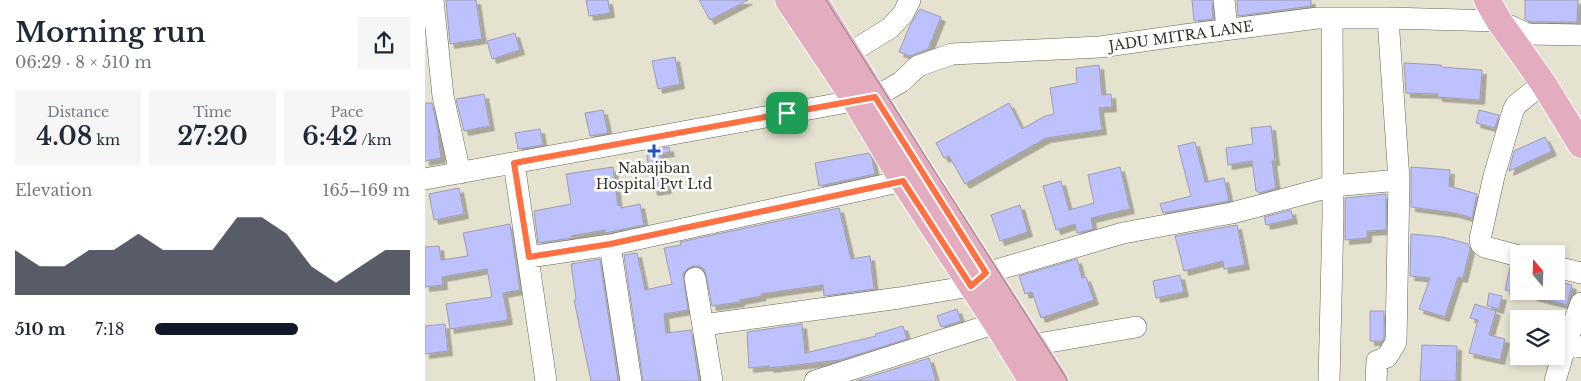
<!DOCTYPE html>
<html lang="en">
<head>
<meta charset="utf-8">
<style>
  :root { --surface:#fff; --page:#f6f6f7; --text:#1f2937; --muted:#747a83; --accent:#111827 }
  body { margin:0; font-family:"Libre Baskerville",serif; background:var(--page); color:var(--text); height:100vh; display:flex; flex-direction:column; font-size:19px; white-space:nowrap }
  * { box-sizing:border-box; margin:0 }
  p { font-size:16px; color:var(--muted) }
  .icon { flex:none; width:28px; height:28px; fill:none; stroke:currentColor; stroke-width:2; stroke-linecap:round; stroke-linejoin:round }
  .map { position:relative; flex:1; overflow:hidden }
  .panel { display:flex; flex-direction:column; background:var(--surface); width:425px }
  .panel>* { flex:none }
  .needle { width:32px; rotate:341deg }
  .fabs { position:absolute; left:1085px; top:245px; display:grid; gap:10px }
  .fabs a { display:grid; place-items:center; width:55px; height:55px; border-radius:0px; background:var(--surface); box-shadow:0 2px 8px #0003; font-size:25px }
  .pin { position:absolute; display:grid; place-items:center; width:42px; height:42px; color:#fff; margin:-21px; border-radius:10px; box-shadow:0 2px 8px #0006 }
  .round { display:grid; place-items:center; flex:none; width:52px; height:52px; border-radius:0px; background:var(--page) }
  .head { display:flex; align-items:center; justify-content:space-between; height:85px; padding:0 15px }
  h1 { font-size:28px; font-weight:600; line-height:38px }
  .stats { display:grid; grid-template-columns:repeat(3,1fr); gap:8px; height:85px; padding:5px 15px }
  .stats div { display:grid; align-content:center; border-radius:0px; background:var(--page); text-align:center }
  .stats b { font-size:25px; font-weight:600 }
  .stats small { font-size:14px; font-weight:400 }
  .stats p { font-size:14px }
  .chart { height:140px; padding:10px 15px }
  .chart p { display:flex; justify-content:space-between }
  .chart svg { width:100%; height:90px; margin-top:5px; fill:var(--accent); opacity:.7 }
  ul { padding:0 15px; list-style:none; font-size:16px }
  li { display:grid; grid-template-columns:80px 60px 1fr; align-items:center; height:38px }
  li i { height:12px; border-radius:6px; background:var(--accent) }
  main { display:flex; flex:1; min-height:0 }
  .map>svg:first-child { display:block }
</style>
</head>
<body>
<main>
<section class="panel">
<div class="head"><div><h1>Morning run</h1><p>06:29 · 8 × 510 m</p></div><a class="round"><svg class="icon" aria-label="share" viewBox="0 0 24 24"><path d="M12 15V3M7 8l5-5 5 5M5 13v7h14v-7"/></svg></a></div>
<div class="stats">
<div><p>Distance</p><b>4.08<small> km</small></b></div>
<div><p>Time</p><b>27:20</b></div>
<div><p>Pace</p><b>6:42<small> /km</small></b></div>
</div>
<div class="chart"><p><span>Elevation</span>165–169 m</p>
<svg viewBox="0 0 160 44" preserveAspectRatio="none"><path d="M0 44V22L10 30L20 30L30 22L40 22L50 14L60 22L70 22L80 22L90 6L100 6L110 14L120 30L130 38L140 30L150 22L160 22V44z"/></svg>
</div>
<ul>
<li><b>510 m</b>7:18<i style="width:56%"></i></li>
</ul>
</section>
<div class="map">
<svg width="1156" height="381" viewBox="0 0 1156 381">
  <defs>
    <filter id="shadow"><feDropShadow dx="4.5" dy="4.5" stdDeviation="0" flood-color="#0004"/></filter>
  </defs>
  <rect width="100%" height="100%" fill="#e6e2d0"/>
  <path fill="#bdc1fd" stroke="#9c9eae" filter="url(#shadow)" d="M21,0H51L57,39L25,44Z
    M161,0H183L185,13L164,16Z
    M274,0H323L285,20Z
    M767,0H787L788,19L769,21Z
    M812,0H886V6L813,16Z
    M1100,0H1153L1152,22H1106L1100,19Z
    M495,9L516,17L503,49L485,56L474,52L485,25Z
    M90,33L95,50L67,59L62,41Z
    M250,57L255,84L233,89L227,61Z
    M979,63L1016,65V67L1057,70L1055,100L1013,97V94L981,93Z
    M674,65L677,95L686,94L687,107L674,108L677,130L621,138L540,184L524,156L519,158L511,143L584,103L597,129L620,116L629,114L625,88L652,83L651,68Z
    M59,94L65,126L39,131L31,99Z
    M0,103H7L14,136H13L16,158L0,161Z
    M178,110L183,133L165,136L160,113Z
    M1054,110L1074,115L1070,128L1051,123Z
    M846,126L850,161H847L851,188L834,193L833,191H831L827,161L803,165L801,148L828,144L826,128Z
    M115,129L118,145L93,149L90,133Z
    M1120,137L1127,151L1084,171L1089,151Z
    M770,142L780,182L799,178L804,201L738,213L735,204L766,196L753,146Z
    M244,147L245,152L235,154L242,189L228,191L221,151Z
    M444,153L447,158L450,174L394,186L390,163Z
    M188,167L193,206L196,205V208L215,204L219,225L180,233V230L146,236L147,238L113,243L109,211L146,204L141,174Z
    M695,167L705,209L666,218L668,229L652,233L650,224L631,230L618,186L636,181L644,210L669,203L663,175Z
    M986,167L1025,170L1024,186L1052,194L1047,218L1030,213L986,207Z
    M34,188L39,214L9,220L4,194Z
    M961,194V230L942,231V238L920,240V198Z
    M595,205L603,232L575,241L566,215Z
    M414,208L426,259L445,256L449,289L399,296L398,285L336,294L337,296L315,300V302L287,306L280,270L274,266H268L262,269L258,274L263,310L239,314L241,333L266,330L274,381H218L199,255L212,253L220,290L247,284L239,248L256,245L255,242Z
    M866,210L868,219L841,225L839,217Z
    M85,224L95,290L78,293L83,320L25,329L21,304L67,297L62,269L17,277L18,285L0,287V247L14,246L16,260L43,256L38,233Z
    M812,225L820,265L799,269L798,261L759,271L750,236Z
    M986,234L1018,237L1043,244L1045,249L1038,278L1033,277L1020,317L994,309L1005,278L985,276Z
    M175,259L193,381H166L149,300L151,299L146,264Z
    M652,259L657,278L661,277L669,300L616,318L607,292L600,294L594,276Z
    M1085,267L1094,268V293L1080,290Z
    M755,275L759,292L731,298L728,281Z
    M1131,281L1147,285L1142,305L1107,296V291H1131Z
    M1064,293L1077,296L1074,309L1062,306Z
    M1050,304L1071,311L1064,335L1080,339L1075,360L1044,353L1053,320L1045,318Z
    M532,309L536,321L516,327L512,316Z
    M945,311H959V338L957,341H945Z
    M20,324L23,351L0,354V326Z
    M377,324L380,353L451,336L450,334L478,326L482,339L415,360L344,368V366L324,368L322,332Z
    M997,345L1032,346L1031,381H995Z
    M504,358L511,381H431Z"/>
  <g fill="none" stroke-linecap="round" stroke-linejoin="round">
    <defs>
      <path id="minor" d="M8,0L18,96L35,173
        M799,0L802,29
        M410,62L465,28L478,14L485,0
        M89,163L121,381
        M0,179L450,97L476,82L493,66L527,54L675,47L759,35L893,18H963L1074,21L1103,34L1156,35
        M185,245L206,381
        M1094,256L1060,247L1056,244L1055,239L1069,176L1088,111L1091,105L1118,83
        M104,257L185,245L478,181
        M1131,267L1156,273
        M270,278L287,381
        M278,325L474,298L546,286L561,273L698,233L807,213L908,186L974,180
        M1141,344L1156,303
        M607,345L711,327
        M390,381L571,323
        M904,381L908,216L907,18
        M951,381L952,361L962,357L971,342L974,180L963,18
        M1130,381L1141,344L1156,347"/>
      <path id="major" d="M363,0L430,100L478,181L571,323L607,381
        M389,0L499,177L630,381
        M1062,0L1074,21L1118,83L1156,145"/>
    </defs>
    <use href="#minor" stroke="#696556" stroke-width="22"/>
    <use href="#major" stroke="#fff" stroke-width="28"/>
    <use href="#minor" stroke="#fff" stroke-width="21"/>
    <use href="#major" stroke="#e3adbf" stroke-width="26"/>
    <path stroke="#89877a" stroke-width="1" d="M401,0L643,381"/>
  </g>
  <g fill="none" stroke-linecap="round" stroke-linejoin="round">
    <defs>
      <path id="route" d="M450,97L561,273L546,286L478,181L185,244L104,257L89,163Z"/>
    </defs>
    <use href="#route" stroke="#fff" stroke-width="10"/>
    <use href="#route" stroke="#ff7043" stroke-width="6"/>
  </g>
  <path fill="#2151be" stroke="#fff" stroke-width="2" d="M226.5 143.5h5v5h5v5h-5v5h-5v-5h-5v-5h5z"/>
  <g text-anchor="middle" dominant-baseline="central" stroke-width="5" stroke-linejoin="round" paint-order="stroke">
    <g font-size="14" fill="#33322b" stroke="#fff">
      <text transform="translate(756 36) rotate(-8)">JADU MITRA LANE</text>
    </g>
    <g font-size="14" fill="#33322b" stroke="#fff">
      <text x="229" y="168">Nabajiban<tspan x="229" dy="16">Hospital Pvt Ltd</tspan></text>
    </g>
  </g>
</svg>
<div class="fabs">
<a><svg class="needle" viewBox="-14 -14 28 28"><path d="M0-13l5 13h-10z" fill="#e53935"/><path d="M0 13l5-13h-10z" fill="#747a83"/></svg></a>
<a><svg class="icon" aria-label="layers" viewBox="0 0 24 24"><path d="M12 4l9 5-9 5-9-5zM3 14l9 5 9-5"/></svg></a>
</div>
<div class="pin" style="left:362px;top:113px;background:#1e9e55"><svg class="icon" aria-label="arrive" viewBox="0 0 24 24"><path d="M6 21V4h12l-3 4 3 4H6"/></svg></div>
</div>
</main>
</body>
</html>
